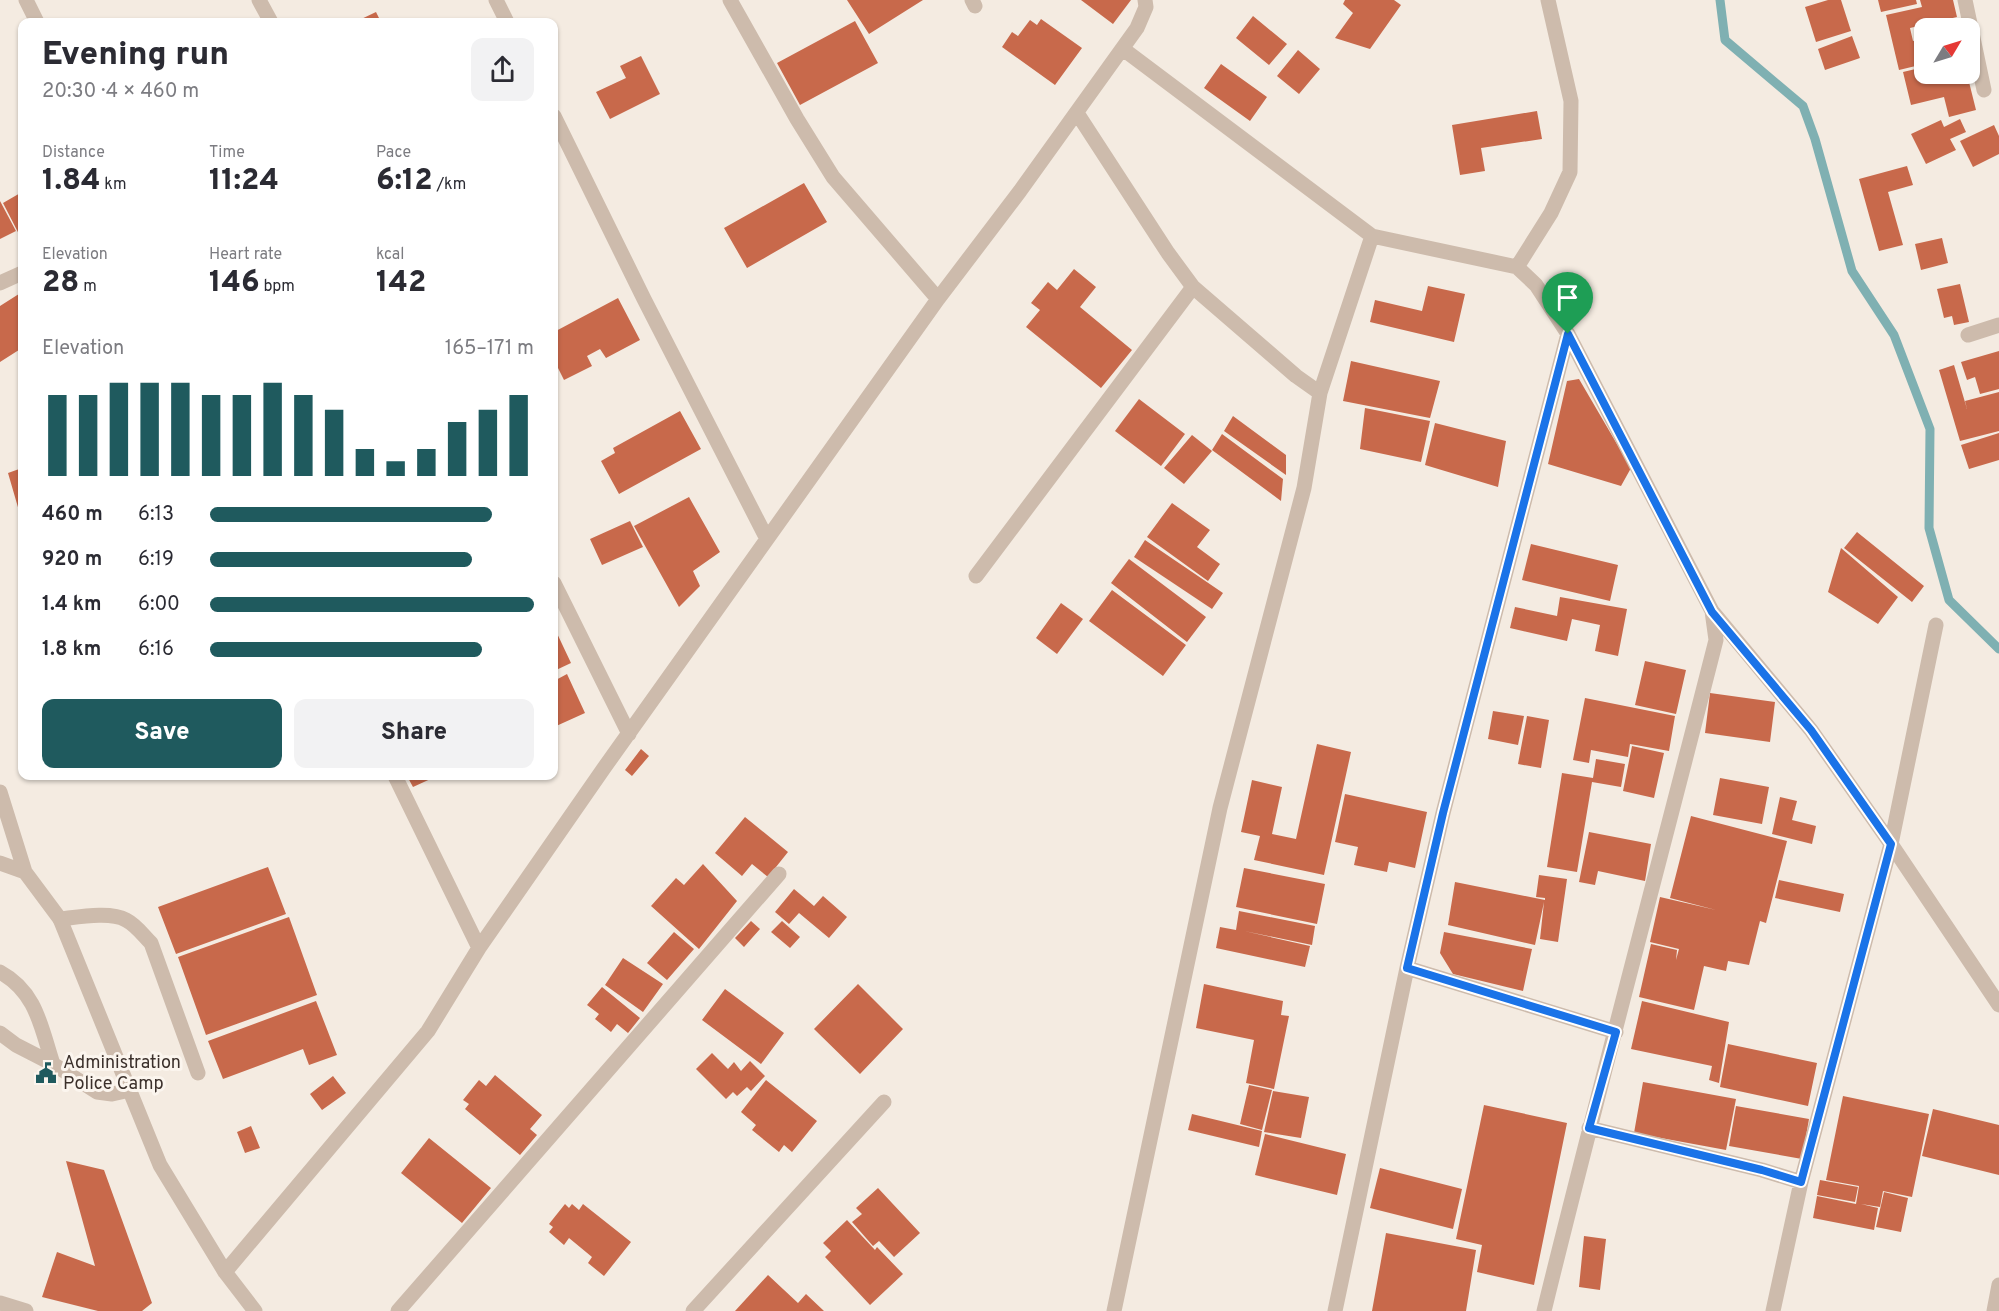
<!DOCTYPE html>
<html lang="en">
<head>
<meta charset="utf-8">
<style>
  :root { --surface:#fff; --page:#f2f2f3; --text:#2b2b33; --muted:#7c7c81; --accent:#1f5a5e }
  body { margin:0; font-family:Overpass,sans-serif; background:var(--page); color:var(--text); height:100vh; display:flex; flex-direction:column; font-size:22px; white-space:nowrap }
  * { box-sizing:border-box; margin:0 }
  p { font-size:20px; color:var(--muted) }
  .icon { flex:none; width:33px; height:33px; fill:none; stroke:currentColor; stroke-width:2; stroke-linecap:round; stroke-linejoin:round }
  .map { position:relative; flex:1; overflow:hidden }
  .details { position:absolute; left:18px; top:18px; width:540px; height:762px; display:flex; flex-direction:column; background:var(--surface); border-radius:12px; box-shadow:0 2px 4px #0004 }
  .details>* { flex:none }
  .needle { width:39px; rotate:52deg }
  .controls { position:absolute; left:1914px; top:18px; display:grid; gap:12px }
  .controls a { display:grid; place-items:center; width:66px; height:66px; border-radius:12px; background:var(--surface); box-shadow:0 2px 4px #0004; font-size:30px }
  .pin { position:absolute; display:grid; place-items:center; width:51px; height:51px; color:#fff; margin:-62px -26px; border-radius:50% 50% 50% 0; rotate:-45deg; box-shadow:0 0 6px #0007 }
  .pin .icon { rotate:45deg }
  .round { display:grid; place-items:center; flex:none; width:63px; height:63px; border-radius:12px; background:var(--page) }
  .head { display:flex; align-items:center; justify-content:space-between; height:102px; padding:0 24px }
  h1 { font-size:33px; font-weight:800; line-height:45px }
  .figures { display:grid; grid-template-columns:repeat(3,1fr); gap:9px; height:102px; padding:6px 24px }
  .figures div { display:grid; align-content:center }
  .figures b { font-size:30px; font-weight:800 }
  .figures small { font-size:16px; font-weight:400 }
  .figures p { font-size:16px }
  .chart { height:168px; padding:12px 24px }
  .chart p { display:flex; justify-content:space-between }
  .chart svg { width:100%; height:108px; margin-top:6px; stroke:var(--accent); stroke-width:6 }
  .cta { display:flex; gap:12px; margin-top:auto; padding:12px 24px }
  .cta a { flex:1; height:69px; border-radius:12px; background:var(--accent); color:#fff; font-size:24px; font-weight:800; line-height:69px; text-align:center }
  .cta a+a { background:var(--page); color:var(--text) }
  ul { padding:0 24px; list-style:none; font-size:20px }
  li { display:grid; grid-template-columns:96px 72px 1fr; align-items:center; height:45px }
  li i { height:15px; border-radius:8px; background:var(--accent) }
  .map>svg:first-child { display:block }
</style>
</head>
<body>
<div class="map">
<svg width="1999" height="1311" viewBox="0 0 1999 1311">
  <rect width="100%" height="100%" fill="#f4ebe1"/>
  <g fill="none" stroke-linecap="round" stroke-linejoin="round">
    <path stroke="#7fb0b2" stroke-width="9" d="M1720,0L1725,40L1803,106L1815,139L1852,271L1894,335L1930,429L1929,528L1949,600L1999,649"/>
  </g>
  <path fill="#c8694b" d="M847,0H923L869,34Z
    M1081,0H1131L1113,24Z
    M1345,0H1394L1401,5L1370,49L1335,38L1353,13L1343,4Z
    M1828,0H1841L1851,31L1816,42L1805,7Z
    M1878,0H1916L1917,4L1881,12Z
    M1920,0H1953L1957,17L1910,28L1913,41L1924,38V64L1899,70L1886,15L1922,7Z
    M376,12L381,22H355Z
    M1253,16L1287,44L1269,65L1236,38Z
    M1041,19L1082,48L1055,85L1002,47L1012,32L1018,36L1030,20L1037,25Z
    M855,21L878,63L800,105L777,63Z
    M1852,36L1860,58L1825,70L1818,49Z
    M1298,50L1320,69L1299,94L1277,76Z
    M641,56L660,94L610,119L596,92L626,78L620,66Z
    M1221,64L1267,97L1250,121L1204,88Z
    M1924,67V74H1967L1976,110L1949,117L1944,97L1911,105L1903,72Z
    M1537,111L1542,139L1481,148L1485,171L1460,175L1452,125Z
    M1960,119L1966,132L1950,139L1956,150L1926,164L1911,134L1941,120L1944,127Z
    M1994,125L1999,136V154L1973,167L1960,141Z
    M1907,166L1913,185L1888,192L1903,245L1879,251L1859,179Z
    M804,183L827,222L747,268L724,228Z
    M22,192V240L3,203Z
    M0,201L16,231L0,239Z
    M1942,238L1948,263L1921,270L1915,244Z
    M1074,269L1096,287L1080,307L1132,350L1101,388L1026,327L1040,310L1031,303L1048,282L1057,290Z
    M1960,284L1969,322L1954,325L1952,316L1944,318L1937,289Z
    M1428,286L1465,294L1454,342L1370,322L1375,300L1422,311Z
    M22,292V348L0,362V306Z
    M618,298L640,340L606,358L600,349L587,356L592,366L564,380L554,360V332Z
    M1999,351V389L1980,394L1975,377L1967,380L1961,362Z
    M1351,361L1440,381L1430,418L1343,401Z
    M1954,365L1967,409L1965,401L1999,392V431L1960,441L1939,370Z
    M1579,379L1631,468L1621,486L1548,464L1567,381Z
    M1139,399L1185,434L1161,466L1115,431Z
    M1365,408L1430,421L1421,462L1360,449Z
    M680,411L701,449L619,494L601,461L615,453L613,448Z
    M1233,416L1286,455V475L1224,431Z
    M1435,423L1506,441L1498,487L1425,465Z
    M1999,433V460L1969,469L1961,445Z
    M1222,434L1283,479L1281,501L1212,450Z
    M1192,435L1212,451L1184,484L1164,468Z
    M22,468V521L8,473Z
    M689,497L720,552L693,571L700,586L679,607L634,526Z
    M1172,503L1210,530L1197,547L1220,564L1208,581L1147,537Z
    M630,521L643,547L602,565L590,539Z
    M1857,532L1924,586L1912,602L1844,548Z
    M1145,540L1223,593L1212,609L1134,557Z
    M1531,544L1618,565L1610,601L1522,580Z
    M1841,548L1898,597L1878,624L1828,592Z
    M1129,559L1206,617L1187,642L1111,583Z
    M1112,590L1186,645L1163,676L1089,621Z
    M1560,597L1627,609L1618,656L1595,651L1600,625L1572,619L1567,641L1510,628L1515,607L1557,616Z
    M1061,603L1083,619L1057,654L1036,638Z
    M554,627L571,663L554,671Z
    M1645,661L1686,670L1676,714L1635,705Z
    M567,674L585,713L554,727V681Z
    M1710,693L1775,702L1770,742L1705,733Z
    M1585,698L1675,716L1669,751L1630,744L1628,757L1591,750L1589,763L1573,760Z
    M1493,711L1524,716L1518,745L1488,739Z
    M1527,716L1549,720L1541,768L1518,764Z
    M1317,744L1351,752L1324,875L1254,860L1260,836L1241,832L1252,780L1282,787L1272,834L1296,839Z
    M1632,746L1664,753L1654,798L1623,791Z
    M641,749L649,756L632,776L625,770Z
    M1596,759L1625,764L1621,787L1592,782L1577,872L1547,867L1562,773L1593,778Z
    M407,776H437L413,787Z
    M1720,778L1769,787L1762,824L1713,815Z
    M1345,794L1427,812L1415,868L1389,862L1387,872L1354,865L1358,847L1335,842Z
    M1780,797L1797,801L1792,820L1816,826L1812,844L1772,834Z
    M1691,816L1787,841L1766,923L1760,921L1749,965L1728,961L1726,971L1704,966L1694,1010L1639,997L1651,944L1677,950L1676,960L1679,949L1650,942L1660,897L1716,910L1670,898Z
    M745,817L788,852L768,877L752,864L742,876L715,853Z
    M1589,832L1651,844L1645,881L1598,871L1595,885L1579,882Z
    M703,864L737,901L699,949L651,906L676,878L684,885Z
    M268,867L286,914L176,954L158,907Z
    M1244,868L1325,884L1317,924L1236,907Z
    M1539,875L1567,879L1558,942L1540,939L1544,902L1535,945L1448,925L1455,882L1545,900V898L1536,897Z
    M1779,880L1844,894L1840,912L1775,898Z
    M794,889L814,906L823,896L847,917L829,938L799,913L789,924L775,912Z
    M1239,911L1315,926L1312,945L1244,931L1310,946L1305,967L1216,948L1220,927L1236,930Z
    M289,917L317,995L206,1035L178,957Z
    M751,921L760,929L744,947L735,938Z
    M782,921L800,937L790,948L771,932Z
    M674,932L694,949L667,980L647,963Z
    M1444,932L1532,949L1523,991L1453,974L1440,953Z
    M623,958L663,984L643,1012L605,985Z
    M858,984L903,1029L860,1074L814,1029Z
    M1204,984L1283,1001L1281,1015L1289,1016L1274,1089L1246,1083L1254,1040L1196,1028Z
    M602,987L640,1018L628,1033L617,1024L611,1032L595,1019L599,1014L587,1005Z
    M725,989L784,1033L761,1064L702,1020Z
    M316,1001L337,1055L309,1065L303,1049L223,1079L208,1041Z
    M1642,1001L1729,1022L1719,1083L1709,1080L1712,1066L1631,1049Z
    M1728,1044L1817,1063L1808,1106L1720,1087Z
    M712,1053L728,1069L734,1062L741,1071L750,1061L765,1076L751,1091L747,1087L737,1096L733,1092L726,1099L696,1069Z
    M495,1075L542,1115L530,1129L537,1135L520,1155L465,1109L469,1104L463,1100L479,1080L486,1086Z
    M333,1076L346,1093L322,1110L310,1094Z
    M766,1080L817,1121L792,1152L784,1145L779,1152L752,1130L756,1125L741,1112Z
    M1643,1082L1736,1099L1726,1150L1634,1133Z
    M1249,1085L1272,1090L1262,1130L1240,1124Z
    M1273,1091L1309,1097L1301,1138L1264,1132Z
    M1843,1096L1929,1114L1912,1197L1883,1191L1880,1207L1861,1204L1878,1208L1874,1230L1813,1218L1817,1196L1856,1204L1859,1186L1826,1180Z
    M1484,1105L1567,1123L1534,1285L1477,1272L1482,1245L1456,1239Z
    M1736,1106L1809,1119L1802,1159L1729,1146Z
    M1933,1109L1999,1125V1175L1922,1156Z
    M1192,1114L1262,1131L1259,1147L1188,1130Z
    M251,1126L260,1148L245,1153L237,1132Z
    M1265,1134L1346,1154L1337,1195L1255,1175Z
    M429,1138L491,1188L462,1223L401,1173Z
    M66,1161L104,1170L152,1303L142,1311H98L42,1297L57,1252L95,1266Z
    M1380,1168L1462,1189L1453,1229L1370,1208Z
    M1820,1180L1858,1187L1855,1202L1817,1195Z
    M878,1188L920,1233L894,1257L879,1241L873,1246L852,1222L862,1214L856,1208Z
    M1884,1192L1908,1198L1901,1232L1876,1227Z
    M565,1204L569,1208L572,1204L579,1210L583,1204L631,1242L604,1276L588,1263L592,1257L569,1238L564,1245L549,1232L553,1227L549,1224Z
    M847,1220L875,1250L877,1247L903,1274L870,1305L825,1257L831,1251L823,1243Z
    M1386,1233L1476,1250L1466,1311H1372Z
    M1584,1236L1606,1239L1600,1290L1579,1287Z
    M768,1275L798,1303L806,1294L824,1311H735Z"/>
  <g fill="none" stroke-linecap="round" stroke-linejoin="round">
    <path stroke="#cdbbac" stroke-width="15" d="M60,919C78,917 111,911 126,920C136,925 143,935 151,943L198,1073
      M0,972C37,992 41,1028 53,1064
      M0,1033L16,1045L53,1064L97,1092L112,1094L130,1090"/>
    <path stroke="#cdbbac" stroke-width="15" d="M26,0L37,22
      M259,0L271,22
      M496,0L507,22
      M730,0L797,119L833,177L938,299
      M972,0L975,6
      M1965,0L1984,90
      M1123,49L1372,236L1517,267L1536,285L1568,334L1712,611L1716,640C1659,864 1599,1087 1544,1311
      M1077,113L1168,253L1193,287L1296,376L1320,393L1304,488L1220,808L1114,1311
      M554,116L644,299L767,539
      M1517,267L1551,213L1570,172L1571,101L1548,0
      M0,283L22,273
      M1968,335L1999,325
      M1320,393L1372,236
      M976,576L1193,287
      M554,583L629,734
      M1712,611L1811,730L1891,844L1999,1005
      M395,776L479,948
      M0,792L25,872L60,919L160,1165L225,1272L255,1311
      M0,863L25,872
      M1407,968L1616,1032
      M1589,1128L1762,1170L1801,1182
      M225,1272L428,1031L479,948L604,768L938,299L1020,191L1137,28L1146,7L1145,0
      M0,1303L26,1311
      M398,1311L779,874
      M693,1311L884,1102
      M1335,1311L1407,968L1443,813L1568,334
      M1773,1311L1801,1182L1891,844L1936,625
      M1994,1311L1999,1285"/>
  </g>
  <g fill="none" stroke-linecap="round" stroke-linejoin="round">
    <defs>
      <path id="route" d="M1568,334L1712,612L1811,730L1891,844L1801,1182L1762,1170L1589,1128L1616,1032L1407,968L1443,813Z"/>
    </defs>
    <use href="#route" stroke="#fff" stroke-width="12"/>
    <use href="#route" stroke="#1a73e8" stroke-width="8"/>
  </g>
  <defs>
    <symbol id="civic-bare" viewBox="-9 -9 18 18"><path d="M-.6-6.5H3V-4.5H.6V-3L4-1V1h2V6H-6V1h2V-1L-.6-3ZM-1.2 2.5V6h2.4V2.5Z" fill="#1f5a5e" stroke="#fbf5ee" stroke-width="2.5" paint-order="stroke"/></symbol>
  </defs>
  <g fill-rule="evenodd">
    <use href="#civic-bare" x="31" y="1058" width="30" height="30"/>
  </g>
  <g text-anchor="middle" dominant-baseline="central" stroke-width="6" stroke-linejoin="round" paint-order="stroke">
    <g font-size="18" fill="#3b302b" stroke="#fbf5ee" text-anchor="start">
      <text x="63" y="1063">Administration<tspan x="63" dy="21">Police Camp</tspan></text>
    </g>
  </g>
</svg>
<div class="controls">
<a><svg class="needle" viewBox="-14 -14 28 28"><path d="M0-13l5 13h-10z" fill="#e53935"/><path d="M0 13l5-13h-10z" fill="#7c7c81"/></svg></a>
</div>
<div class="pin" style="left:1568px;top:334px;background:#1e9e55"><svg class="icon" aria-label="arrive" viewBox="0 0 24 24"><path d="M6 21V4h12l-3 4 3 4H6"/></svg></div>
<section class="details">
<div class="head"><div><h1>Evening run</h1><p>20:30 · 4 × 460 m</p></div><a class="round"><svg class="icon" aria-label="share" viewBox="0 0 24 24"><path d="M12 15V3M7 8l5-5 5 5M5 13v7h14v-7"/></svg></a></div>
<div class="figures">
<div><p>Distance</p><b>1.84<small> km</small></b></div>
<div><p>Time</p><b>11:24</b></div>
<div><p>Pace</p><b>6:12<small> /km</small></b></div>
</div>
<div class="figures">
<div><p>Elevation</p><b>28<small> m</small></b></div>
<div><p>Heart rate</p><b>146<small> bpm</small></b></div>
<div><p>kcal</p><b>142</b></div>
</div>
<div class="chart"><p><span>Elevation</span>165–171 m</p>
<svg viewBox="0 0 160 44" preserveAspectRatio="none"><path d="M5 44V11M15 44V11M25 44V6M35 44V6M45 44V6M55 44V11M65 44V11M75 44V6M85 44V11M95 44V17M105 44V33M115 44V38M125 44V33M135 44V22M145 44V17M155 44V11"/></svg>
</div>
<ul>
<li><b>460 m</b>6:13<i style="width:87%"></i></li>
<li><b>920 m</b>6:19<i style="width:81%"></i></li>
<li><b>1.4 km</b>6:00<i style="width:100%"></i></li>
<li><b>1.8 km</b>6:16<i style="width:84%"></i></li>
</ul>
<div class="cta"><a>Save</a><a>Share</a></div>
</section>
</div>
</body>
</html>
